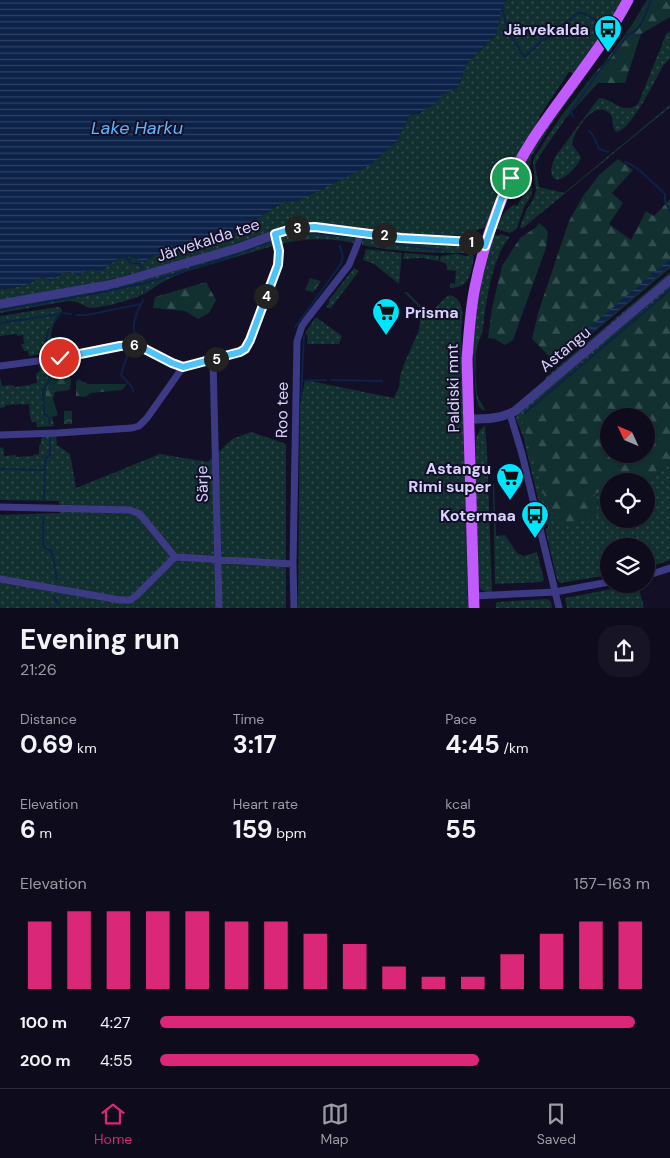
<!DOCTYPE html>
<html lang="en">
<head>
<meta charset="utf-8">
<style>
  :root { --surface:#0e0b1c; --page:#171425; --text:#f1f3f6; --muted:#9b9ba3; --line:#2e2b3b; --accent:#db2777 }
  body { margin:0; font-family:"DM Sans",sans-serif; background:var(--page); color:var(--text); height:100vh; display:flex; flex-direction:column; font-size:19px; white-space:nowrap }
  * { box-sizing:border-box; margin:0 }
  p { font-size:16px; color:var(--muted) }
  .icon { flex:none; width:28px; height:28px; fill:none; stroke:currentColor; stroke-width:2; stroke-linecap:round; stroke-linejoin:round }
  .map { position:relative; height:608px; overflow:hidden }
  .side { display:flex; flex-direction:column; background:var(--surface); flex:1 }
  .side>* { flex:none }
  .needle { width:32px; rotate:314deg }
  .tools { position:absolute; left:600px; top:408px; display:grid; gap:10px }
  .tools a { display:grid; place-items:center; width:55px; height:55px; border-radius:50%; background:var(--surface); box-shadow:0 1px 4px #0004,0 0 0 1px var(--line); font-size:25px }
  .pin { position:absolute; display:grid; place-items:center; width:42px; height:42px; color:#fff; margin:-21px; border:2px solid #fff; border-radius:50%; box-shadow:0 1px 5px #0007 }
  .km { position:absolute; width:25px; height:25px; margin:-12px; border-radius:50%; background:#222; color:#fff; font-size:14px; line-height:25px; text-align:center }
  .round { display:grid; place-items:center; flex:none; width:52px; height:52px; border-radius:20px; background:var(--page) }
  .overview { display:flex; align-items:center; justify-content:space-between; height:85px; padding:0 20px }
  h1 { font-size:28px; font-weight:700; line-height:38px }
  .stats { display:grid; grid-template-columns:repeat(3,1fr); gap:8px; height:85px; padding:5px 20px }
  .stats div { display:grid; align-content:center }
  .stats b { font-size:25px; font-weight:700 }
  .stats small { font-size:14px; font-weight:400 }
  .stats p { font-size:14px }
  .chart { height:140px; padding:10px 20px }
  .chart p { display:flex; justify-content:space-between }
  .chart svg { width:100%; height:90px; margin-top:5px; stroke:var(--accent); stroke-width:6 }
  ul { padding:0 20px; list-style:none; font-size:16px }
  li { display:grid; grid-template-columns:80px 60px 1fr; align-items:center; height:38px }
  li i { height:12px; border-radius:6px; background:var(--accent) }
  .dock { display:flex; justify-content:space-around; align-items:center; height:70px; border-top:1px solid var(--line); background:var(--surface); font-size:14px; color:var(--muted) }
  .dock a { display:grid; justify-items:center; gap:2px }
  .dock .active { color:var(--accent) }
  .map>svg:first-child { display:block }
</style>
</head>
<body>
<div class="map">
<svg width="670" height="608" viewBox="0 0 670 608">
  <defs>
    <pattern id="grass-dots" width="8" height="8" patternUnits="userSpaceOnUse" patternTransform="scale(1.25)"><rect width="8" height="8" fill="#12302f"/><path d="M2 2h.1M6 6h.1" fill="none" stroke="#344d4e" stroke-width="1.8" stroke-linecap="round"/></pattern>
    <pattern id="forest-firs" width="22" height="20" patternUnits="userSpaceOnUse" patternTransform="scale(1.25)"><rect width="22" height="20" fill="#12302f"/><path d="M5 1l3.5 6h-7zM16 11l3.5 6h-7z" fill="#344d4e"/></pattern>
    <pattern id="park-crowns" width="20" height="18" patternUnits="userSpaceOnUse" patternTransform="scale(1.25)"><rect width="20" height="18" fill="#12302f"/><path d="M2 6a3 3 0 1 1 6 0M12 15a3 3 0 1 1 6 0" fill="none" stroke="#344d4e"/></pattern>
    <pattern id="water-rules" width="6" height="5" patternUnits="userSpaceOnUse" patternTransform="scale(1.25)"><rect width="6" height="5" fill="#0c2248"/><path d="M0 2.5h6" fill="none" stroke="#2f4163"/></pattern>
  </defs>
  <rect width="100%" height="100%" fill="#130f26"/>
  <path fill="url(#grass-dots)" d="M506,0H623L606,30L574,73L569,72L541,114L536,125L485,228C479,229 475,229 473,236L401,234L337,225L304,222L279,228L226,247L151,269L105,281L0,300V289L14,288L42,276L51,281L62,273L74,272L78,275L91,269L100,272L117,259L130,256L144,262L154,255L189,250L233,234L285,201L397,141L410,115L420,113L443,94L458,88L466,64L496,35L502,8Z
    M670,31V58L663,66C655,80 631,131 616,132C611,126 615,119 609,113C594,99 574,131 572,144L581,157C578,166 566,179 556,180L552,176L551,169L555,157L598,99L600,98C613,99 623,116 638,104L663,42L666,34Z
    M580,81L581,82L580,84L551,125L531,157L530,166L532,188V194L524,207L517,228L515,230L510,233L496,229C500,218 504,211 514,205L517,206L524,193L522,192L527,181L524,163L539,138Z
    M670,105V107L523,228H521L520,227L527,209L533,200L536,191L533,163L534,158L552,130L562,115L566,118L540,155L535,165L539,187L564,193Z
    M321,230L352,234L355,239L354,243C330,238 304,238 281,244V238C289,229 309,231 321,230Z
    M500,234L509,237V238C495,255 489,285 486,306C484,314 484,322 483,329C481,338 476,346 476,355C475,368 476,381 477,394C478,401 484,404 485,411L481,409L478,405L476,396L473,351L475,325L478,301L481,283L494,235L498,236Z
    M366,238C387,240 408,243 429,245C442,246 456,244 468,250L466,253C432,253 396,252 362,245V241Z
    M272,240L276,245L182,273L162,282L146,293L135,298L111,305L92,308L87,307L77,302L68,301L0,313V308Z
    M366,249L402,253L399,284L374,264L363,260Z
    M404,253L439,256L438,261L422,258L403,259Z
    M471,253L474,257C470,274 471,287 450,288V283L455,284L456,271L447,270L446,269L448,268L445,263L439,261L441,256L456,254L466,256H468Z
    M354,268L359,271L331,308L326,307L329,303V300Z
    M670,272V276L546,381L545,378Z
    M670,284V290L525,413L594,494L609,488V519H646V483L670,464V560L646,568V546H609V575L560,583L557,579L545,529L548,528L547,523L544,524L523,436L516,419L517,415L535,398Z
    M404,292H407L429,314L446,297L450,295C467,301 462,318 461,332L468,608H298L300,405L305,380L394,398L399,387L400,376L404,364L419,330L421,309Z
    M57,307L61,308L62,311C58,318 48,330 52,338C54,341 59,344 61,346L62,351L29,356L28,351H24L21,344H24L23,335L17,336V334L0,336V316Z
    M315,318H317L342,336L339,344H307L308,336L305,333Z
    M52,362V381L46,392V410L52,417L54,426L37,427L36,422H32L30,417L29,404L22,405V404L6,405L5,407L0,408V377L2,386L14,385V387L30,385L31,384L37,383L36,374L40,371L39,363Z
    M485,425L487,451L492,592C485,592 482,592 478,586L475,470L476,438L480,430Z
    M251,432L286,444V608H0V515L60,513L59,501L0,500V448L3,447L4,456L16,455V457L33,456V455L39,454V445L41,444V439L43,436L56,435L57,445L70,454L76,488L160,454L208,462L232,439Z
    M493,484H494L496,536L505,535L517,553L524,556L537,552L544,580L541,582L495,584Z
    M638,584L644,608H567L565,598Z
    M548,599L551,602L552,608H496V603L497,602Z"/>
  <path fill="url(#forest-firs)" fill-rule="evenodd" d="M647,0H670V17L641,34L625,83H598L566,118L562,115L594,74L605,62L631,26Z
    M618,159L633,170L612,193L623,203L609,224L631,240L646,211L654,216L670,199V268L556,364L544,351L532,339L538,313L569,221L583,196L599,175Z
    M539,223L544,227L548,232L546,248L513,340L505,345L495,339L488,338L492,308L502,266L520,238L535,228Z
    M206,282L216,300L209,313L198,319L185,311L153,308L155,297Z
    M670,290V464L646,483V481H609V488L594,494L598,515L565,526L548,508L521,418L525,413ZM609,416H646V454H609Z
    M66,368C72,374 72,383 69,390L55,392L53,399L58,415L52,417L46,410V392L52,381V371Z
    M78,379L87,384H127L122,390L91,393L85,397L76,396V382Z"/>
  <path fill="url(#park-crowns)" d="M310,278L321,281L316,289L313,292L305,290Z
    M64,411H72V424H64Z"/>
  <path fill="url(#water-rules)" d="M0,0H506L502,8L496,35L466,64L458,88L443,94C438,105 422,112 410,115L397,141L371,165L296,202L285,201L233,234L189,250L154,255L144,262L130,256L117,259L100,272L91,269L78,275L74,272L62,273L51,281L42,276C30,286 15,288 0,289Z
    M670,259V265L576,346H573L572,345V342Z"/>
  <g fill="none" stroke-linecap="round" stroke-linejoin="round">
    <path stroke="#0c2248" stroke-width="2" d="M502,8L509,34L525,57L541,41L550,37L561,26L578,13H583L599,22L605,23
      M573,117L571,111L595,77L626,38V35C641,34 646,12 651,0
      M589,131C595,136 596,142 599,149L608,152
      M625,162C639,167 654,184 665,194V202L670,210
      M291,236L311,233L348,237
      M369,239C394,243 417,248 442,250
      M126,257L131,263L140,264L144,271
      M144,293V288
      M0,310L103,292L149,282L220,260L269,242
      M63,313L71,314
      M77,315H87L141,304
      M0,323L60,314
      M53,324L59,314
      M295,327L341,264L343,257L340,246
      M137,338C137,335 135,333 134,330C132,321 139,308 143,300
      M129,351L122,371L121,375L132,387L133,391
      M48,352C46,344 45,337 49,329
      M48,366L49,381L43,391L44,413L49,418V423
      M332,380L382,381
      M302,381L326,380
      M301,398L304,336
      M525,413L670,290
      M0,469L44,470
      M44,500L45,460L50,454V439
      M43,518V546L52,552L57,579
      M54,597L58,604"/>
    <path stroke="#3d3a85" stroke-width="7" d="M213,360L219,608
      M0,366L60,358L120,346L132,345L139,346L172,363L183,367
      M510,414L522,454L559,608
      M0,435L58,433L132,428L139,426L147,418L183,367L240,352L245,349L250,340L278,265L279,251L275,234
      M0,507L130,510L140,514L144,519L175,557
      M646,575L655,573L670,568
      M0,579L120,600H130L137,595L175,557L293,564
      M474,596L555,592L609,582
      M294,608L293,564L297,341L302,326L307,319L349,265L357,245L361,232"/>
    <path stroke="#3d3a85" stroke-width="9" d="M0,304L108,285L131,279L238,248L287,230L303,227L328,228L401,238L473,242L485,247
      M469,419C486,419 500,419 515,411L670,280"/>
    <path stroke="#c25bff" stroke-width="11" d="M474,608L467,359C469,335 470,311 475,287C485,237 505,182 533,139C564,92 602,49 628,0"/>
  </g>
  <g fill="none" stroke-linecap="round" stroke-linejoin="round">
    <defs>
      <path id="route" d="M60,358L120,346L132,345L139,346L172,363L183,367L240,352L245,349L250,340L278,265L279,251L275,234L295,228L315,227L401,238L473,242L485,246L501,200L511,178"/>
    </defs>
    <use href="#route" stroke="#fff" stroke-width="10"/>
    <use href="#route" stroke="#4fc3f7" stroke-width="6"/>
  </g>
  <defs>
    <symbol id="bus-pin" viewBox="-11 -11 22 30"><path d="M0 17L-7.5 6A9.5 9.5 0 1 1 7.5 6Z" fill="#00e5ff" stroke="#130f26"/><path d="M-5-6H5V4H4V6H2V4H-2V6H-4V4H-5ZM-3.5-4V0h7V-4ZM-3.5 1.2v1.5H-2V1.2ZM2 1.2v1.5H3.5V1.2Z" fill="#111"/></symbol>
    <symbol id="supermarket-pin" viewBox="-11 -11 22 30"><path d="M0 17L-7.5 6A9.5 9.5 0 1 1 7.5 6Z" fill="#00e5ff" stroke="#130f26"/><path d="M-6-5.5h2.5l.6 2H6L4.5 2H-2.5L-4.4-4H-6ZM-1.5 3.2a1.3 1.3 0 1 0 .1 0ZM3 3.2a1.3 1.3 0 1 0 .1 0Z" fill="#111"/></symbol>
  </defs>
  <g fill-rule="evenodd">
    <use href="#bus-pin" x="592" y="13" width="32" height="43"/>
    <use href="#supermarket-pin" x="370" y="296" width="32" height="43"/>
    <use href="#supermarket-pin" x="494" y="461" width="32" height="43"/>
    <use href="#bus-pin" x="519" y="499" width="32" height="43"/>
  </g>
  <g text-anchor="middle" dominant-baseline="central" stroke-width="4" stroke-linejoin="round" paint-order="stroke">
    <g font-size="16" font-weight="bold" fill="#d9d4ff" stroke="#130f26" text-anchor="end">
      <text x="589" y="29">Järvekalda</text>
      <text x="405" y="312" text-anchor="start">Prisma</text>
      <text x="491" y="468">Astangu<tspan x="491" dy="18">Rimi super</tspan></text>
      <text x="516" y="515">Kotermaa</text>
    </g>
    <g font-size="16" fill="#d9d4ff" stroke="#130f26">
      <text transform="translate(208 240) rotate(-18)">Järvekalda tee</text>
      <text transform="translate(565 349) rotate(-40)">Astangu</text>
      <text transform="translate(453 388) rotate(-91)">Paldiski mnt</text>
      <text transform="translate(282 410) rotate(-89)">Roo tee</text>
      <text transform="translate(202 484) rotate(-91)">Särje</text>
    </g>
    <g font-size="18" font-style="italic" fill="#62b6ff" stroke="#130f26">
      <text x="137" y="128">Lake Harku</text>
    </g>
  </g>
</svg>
<div class="tools">
<a><svg class="needle" viewBox="-14 -14 28 28"><path d="M0-13l5 13h-10z" fill="#e53935"/><path d="M0 13l5-13h-10z" fill="#9b9ba3"/></svg></a>
<a><svg class="icon" aria-label="locate" viewBox="0 0 24 24"><circle cx="12" cy="12" r="6"/><path d="M12 2v4M12 18v4M2 12h4M18 12h4"/></svg></a>
<a><svg class="icon" aria-label="layers" viewBox="0 0 24 24"><path d="M12 4l9 5-9 5-9-5zM3 14l9 5 9-5"/></svg></a>
</div>
<div class="pin" style="left:511px;top:178px;background:#1e9e55"><svg class="icon" aria-label="arrive" viewBox="0 0 24 24"><path d="M6 21V4h12l-3 4 3 4H6"/></svg></div>
<div class="pin" style="left:60px;top:358px;background:#d93025"><svg class="icon" aria-label="check" viewBox="0 0 24 24"><path d="M5 12l5 5 9-10"/></svg></div>
<b class="km" style="left:471px;top:242px">1</b>
<b class="km" style="left:384px;top:235px">2</b>
<b class="km" style="left:297px;top:228px">3</b>
<b class="km" style="left:266px;top:296px">4</b>
<b class="km" style="left:216px;top:359px">5</b>
<b class="km" style="left:134px;top:345px">6</b>
</div>
<section class="side">
<div class="overview"><div><h1>Evening run</h1><p>21:26</p></div><a class="round"><svg class="icon" aria-label="share" viewBox="0 0 24 24"><path d="M12 15V3M7 8l5-5 5 5M5 13v7h14v-7"/></svg></a></div>
<div class="stats">
<div><p>Distance</p><b>0.69<small> km</small></b></div>
<div><p>Time</p><b>3:17</b></div>
<div><p>Pace</p><b>4:45<small> /km</small></b></div>
</div>
<div class="stats">
<div><p>Elevation</p><b>6<small> m</small></b></div>
<div><p>Heart rate</p><b>159<small> bpm</small></b></div>
<div><p>kcal</p><b>55</b></div>
</div>
<div class="chart"><p><span>Elevation</span>157–163 m</p>
<svg viewBox="0 0 160 44" preserveAspectRatio="none"><path d="M5 44V11M15 44V6M25 44V6M35 44V6M45 44V6M55 44V11M65 44V11M75 44V17M85 44V22M95 44V33M105 44V38M115 44V38M125 44V27M135 44V17M145 44V11M155 44V11"/></svg>
</div>
<ul>
<li><b>100 m</b>4:27<i style="width:97%"></i></li>
<li><b>200 m</b>4:55<i style="width:65%"></i></li>
</ul>
</section>
<nav class="dock">
<a class="active"><svg class="icon" aria-label="home" viewBox="0 0 24 24"><path d="M3 11l9-7 9 7M6 9v11h12V9"/></svg>Home</a>
<a><svg class="icon" aria-label="map" viewBox="0 0 24 24"><path d="M3 6l6-2 6 2 6-2v14l-6 2-6-2-6 2zM9 4v14M15 6v14"/></svg>Map</a>
<a><svg class="icon" aria-label="saved" viewBox="0 0 24 24"><path d="M7 4h10v16l-5-4-5 4z"/></svg>Saved</a>
</nav>
</body>
</html>
